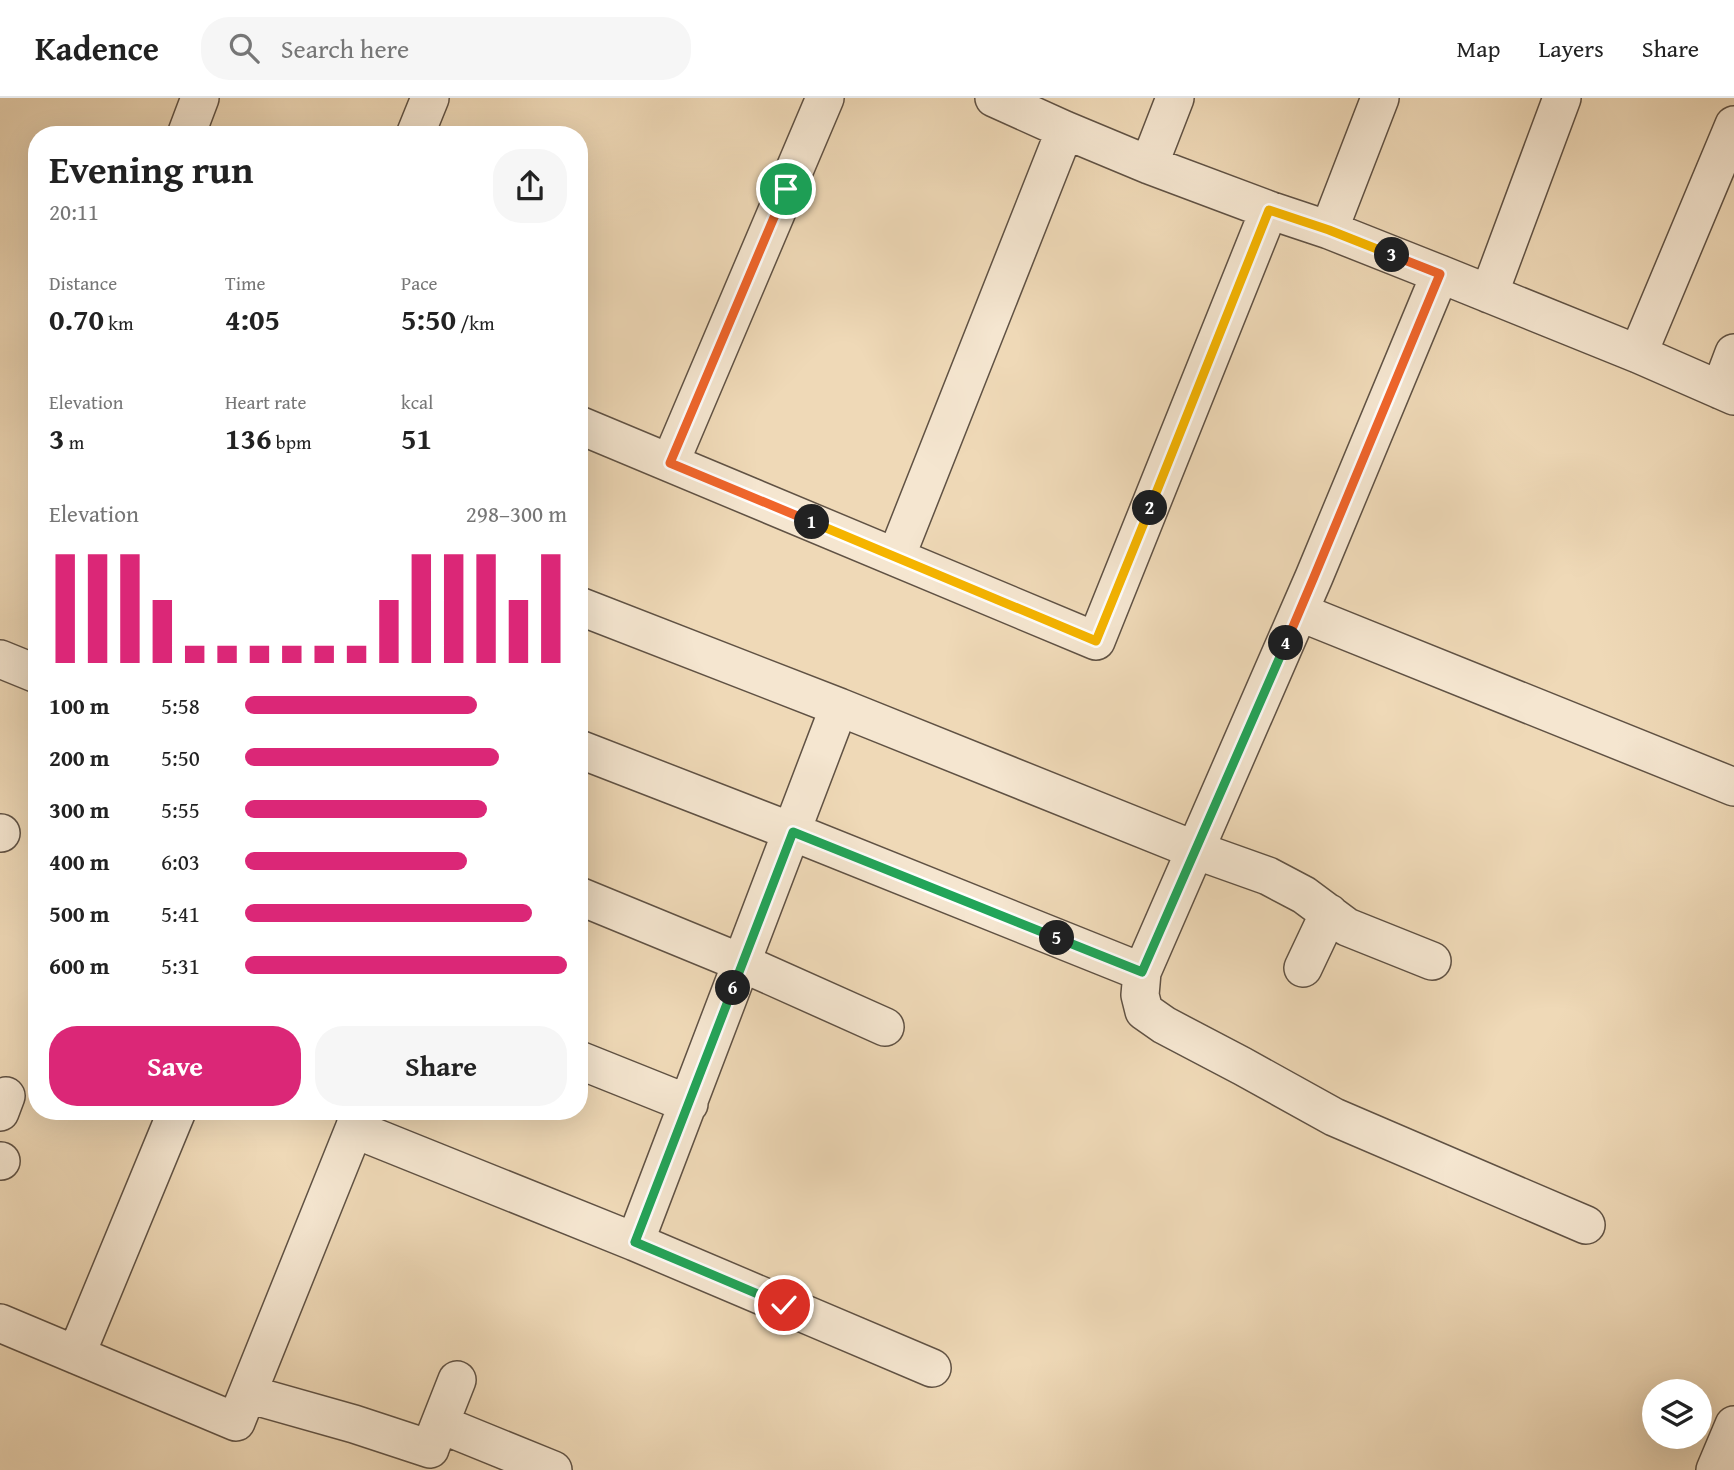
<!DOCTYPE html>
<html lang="en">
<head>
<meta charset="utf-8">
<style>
  :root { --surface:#fff; --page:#f6f6f6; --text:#222; --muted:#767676; --line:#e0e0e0; --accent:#db2777 }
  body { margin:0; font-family:"Gentium Book Plus",serif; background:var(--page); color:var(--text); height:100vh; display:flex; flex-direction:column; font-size:26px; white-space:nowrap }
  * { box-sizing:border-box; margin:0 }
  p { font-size:23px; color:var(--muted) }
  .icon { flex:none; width:38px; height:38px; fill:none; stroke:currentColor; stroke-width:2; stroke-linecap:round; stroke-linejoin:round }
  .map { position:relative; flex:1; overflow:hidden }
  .side { position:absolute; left:28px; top:28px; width:560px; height:994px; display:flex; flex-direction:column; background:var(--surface); border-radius:28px; box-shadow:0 7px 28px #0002 }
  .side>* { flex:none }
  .controls { position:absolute; left:1642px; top:1281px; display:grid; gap:14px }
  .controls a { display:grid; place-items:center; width:70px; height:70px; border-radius:50%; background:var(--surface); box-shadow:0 7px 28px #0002; font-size:35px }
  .pin { position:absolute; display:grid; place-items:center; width:60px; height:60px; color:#fff; margin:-30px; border:4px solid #fff; border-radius:50%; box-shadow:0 2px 7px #0007 }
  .km { position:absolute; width:35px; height:35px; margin:-18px; border-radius:50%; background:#222; color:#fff; font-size:19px; line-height:35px; text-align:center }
  .round { display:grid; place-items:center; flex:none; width:74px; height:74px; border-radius:28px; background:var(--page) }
  .overview { display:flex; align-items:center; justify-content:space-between; height:119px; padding:0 21px }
  h1 { font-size:38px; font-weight:700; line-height:52px }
  .figures { display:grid; grid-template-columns:repeat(3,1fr); gap:10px; height:119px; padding:7px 21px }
  .figures div { display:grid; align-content:center }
  .figures b { font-size:30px; font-weight:700 }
  .figures small { font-size:19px; font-weight:400 }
  .figures p { font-size:19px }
  .chart { height:196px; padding:14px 21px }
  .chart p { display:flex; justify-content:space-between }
  .chart svg { width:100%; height:126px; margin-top:7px; stroke:var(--accent); stroke-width:6 }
  .button { display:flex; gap:14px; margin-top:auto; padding:14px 21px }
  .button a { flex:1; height:80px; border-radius:28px; background:var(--accent); color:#fff; font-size:28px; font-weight:700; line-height:80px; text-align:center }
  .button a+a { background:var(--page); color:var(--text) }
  ul { padding:0 21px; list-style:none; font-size:23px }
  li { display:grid; grid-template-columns:112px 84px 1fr; align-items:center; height:52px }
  li i { height:18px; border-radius:9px; background:var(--accent) }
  header { display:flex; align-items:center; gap:42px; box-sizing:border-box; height:98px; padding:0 35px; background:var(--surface); border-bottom:2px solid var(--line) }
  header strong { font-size:33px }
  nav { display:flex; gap:38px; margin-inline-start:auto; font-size:24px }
  .search { width:490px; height:63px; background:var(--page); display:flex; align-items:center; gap:18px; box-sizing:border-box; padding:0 24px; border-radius:28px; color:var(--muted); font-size:26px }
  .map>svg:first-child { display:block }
</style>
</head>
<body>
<header>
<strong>Kadence</strong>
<div class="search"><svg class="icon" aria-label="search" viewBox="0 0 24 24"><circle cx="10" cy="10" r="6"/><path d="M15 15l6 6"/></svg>Search here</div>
<nav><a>Map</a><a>Layers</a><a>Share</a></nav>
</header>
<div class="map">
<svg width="1734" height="1372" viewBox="0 0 1734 1372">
  <rect width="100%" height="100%" fill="#efd9b7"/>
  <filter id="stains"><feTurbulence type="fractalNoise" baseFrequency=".00286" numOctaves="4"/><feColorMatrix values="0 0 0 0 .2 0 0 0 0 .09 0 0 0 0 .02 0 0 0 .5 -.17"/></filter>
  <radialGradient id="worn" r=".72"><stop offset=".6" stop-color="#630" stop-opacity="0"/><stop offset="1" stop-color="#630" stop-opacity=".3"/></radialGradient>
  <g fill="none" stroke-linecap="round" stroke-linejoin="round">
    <defs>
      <path id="minor" d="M994,0L1065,32L1149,67L1269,112L1329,132L1440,176L1638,256L1734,298
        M186,37L200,0
        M415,37L430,0
        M1149,67L1175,0
        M1329,132L1380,0
        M1440,176L1314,479L1142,874L1140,897L1144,913L1164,927L1242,968L1334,1019L1586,1127
        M1489,196L1562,0
        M1638,256L1734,27
        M1720,292L1734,255
        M579,327L1096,543L1269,112
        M670,365L825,0
        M896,459L1065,32
        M579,508L839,609L635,1144L932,1270
        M1299,514L1734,689
        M0,561L37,576
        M839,609L1195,752L1268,778L1304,797L1347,829L1432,863
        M579,651L793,734L1142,874
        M0,735H1
        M579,798L742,865L885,929
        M1303,870L1329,815
        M579,962L689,1006
        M360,1013L354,1031L635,1144
        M0,1014L6,998
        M0,1063H1
        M0,1225L236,1324L354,1031
        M76,1257L177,1013
        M248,1296L354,1326L430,1351
        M440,1326L553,1372
        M431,1348L457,1282
        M1715,1372L1734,1327"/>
    </defs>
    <use href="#minor" stroke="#605244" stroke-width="40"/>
    <use href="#minor" stroke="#f5e6d0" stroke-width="37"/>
  </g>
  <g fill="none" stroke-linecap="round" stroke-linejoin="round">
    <defs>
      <path id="split-1" d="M786,91L670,365L812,424"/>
      <path id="split-2" d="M812,424L1096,543L1150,410"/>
      <path id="split-3" d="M1150,410L1269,112L1329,132L1392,157"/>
      <path id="split-4" d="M1286,545L1314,479L1440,176L1392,157"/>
      <path id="split-5" d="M1057,840L1142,874L1286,545"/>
      <path id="split-6" d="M733,890L793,734L1057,840"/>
      <path id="split-7" d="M733,890L635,1144L784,1207"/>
    </defs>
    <use href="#split-1" stroke="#fff" stroke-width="14"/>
    <use href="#split-2" stroke="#fff" stroke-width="14"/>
    <use href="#split-3" stroke="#fff" stroke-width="14"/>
    <use href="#split-4" stroke="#fff" stroke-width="14"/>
    <use href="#split-5" stroke="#fff" stroke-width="14"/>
    <use href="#split-6" stroke="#fff" stroke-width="14"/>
    <use href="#split-7" stroke="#fff" stroke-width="14"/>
    <use href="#split-1" stroke="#f0652b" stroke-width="9"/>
    <use href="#split-2" stroke="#f5b400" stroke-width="9"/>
    <use href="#split-3" stroke="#f5b400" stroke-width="9"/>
    <use href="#split-4" stroke="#f0652b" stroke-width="9"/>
    <use href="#split-5" stroke="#22a559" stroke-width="9"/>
    <use href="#split-6" stroke="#22a559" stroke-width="9"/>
    <use href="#split-7" stroke="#22a559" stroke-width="9"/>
  </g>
  <rect width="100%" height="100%" filter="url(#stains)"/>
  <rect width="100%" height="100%" fill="url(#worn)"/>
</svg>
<div class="controls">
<a><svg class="icon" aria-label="layers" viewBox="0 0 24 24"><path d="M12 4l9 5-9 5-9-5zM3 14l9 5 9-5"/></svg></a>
</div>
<div class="pin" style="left:786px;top:91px;background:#1e9e55"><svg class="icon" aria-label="arrive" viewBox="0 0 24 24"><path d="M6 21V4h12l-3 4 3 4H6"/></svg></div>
<div class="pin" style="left:784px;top:1207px;background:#d93025"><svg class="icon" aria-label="check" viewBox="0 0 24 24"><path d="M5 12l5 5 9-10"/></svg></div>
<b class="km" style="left:812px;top:424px">1</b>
<b class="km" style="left:1150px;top:410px">2</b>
<b class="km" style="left:1392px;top:157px">3</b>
<b class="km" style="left:1286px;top:545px">4</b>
<b class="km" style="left:1057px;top:840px">5</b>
<b class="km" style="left:733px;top:890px">6</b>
<section class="side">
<div class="overview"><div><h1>Evening run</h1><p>20:11</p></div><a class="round"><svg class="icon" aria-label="share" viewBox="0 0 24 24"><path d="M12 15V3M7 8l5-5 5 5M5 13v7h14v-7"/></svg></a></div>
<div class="figures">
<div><p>Distance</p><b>0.70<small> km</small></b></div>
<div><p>Time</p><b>4:05</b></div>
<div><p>Pace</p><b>5:50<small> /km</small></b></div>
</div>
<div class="figures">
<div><p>Elevation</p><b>3<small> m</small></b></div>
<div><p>Heart rate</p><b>136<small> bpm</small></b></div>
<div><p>kcal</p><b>51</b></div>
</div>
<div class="chart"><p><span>Elevation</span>298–300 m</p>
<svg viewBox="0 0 160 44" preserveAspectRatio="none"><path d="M5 44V6M15 44V6M25 44V6M35 44V22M45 44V38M55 44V38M65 44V38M75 44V38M85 44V38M95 44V38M105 44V22M115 44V6M125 44V6M135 44V6M145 44V22M155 44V6"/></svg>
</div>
<ul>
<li><b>100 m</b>5:58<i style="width:72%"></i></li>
<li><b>200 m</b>5:50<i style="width:79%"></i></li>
<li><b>300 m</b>5:55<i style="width:75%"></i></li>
<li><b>400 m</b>6:03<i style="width:69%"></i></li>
<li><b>500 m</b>5:41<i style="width:89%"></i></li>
<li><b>600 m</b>5:31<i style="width:100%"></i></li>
</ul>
<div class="button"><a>Save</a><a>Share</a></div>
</section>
</div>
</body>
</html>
